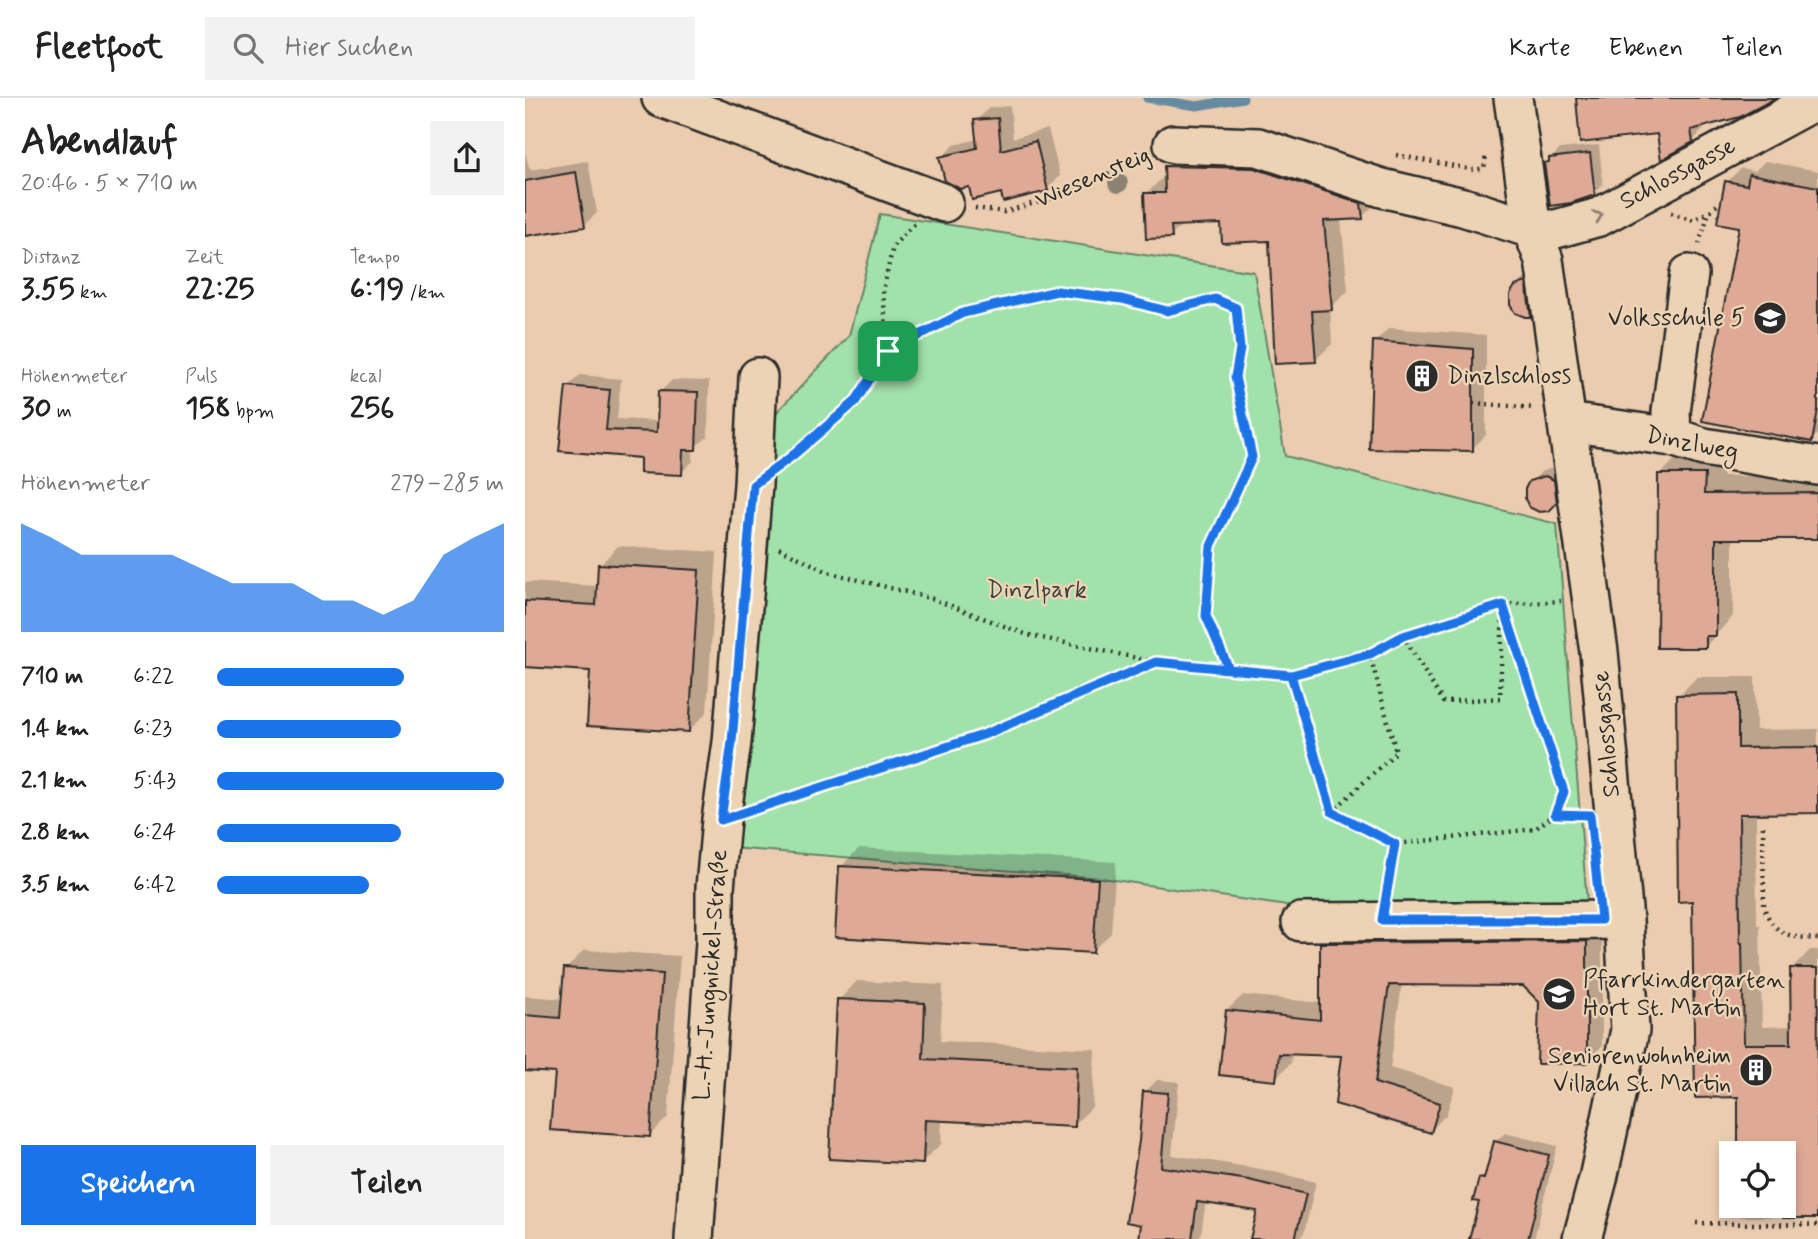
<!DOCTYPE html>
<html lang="de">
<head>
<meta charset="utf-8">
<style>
  :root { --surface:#fff; --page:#f2f2f2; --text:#222; --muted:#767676; --line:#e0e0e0; --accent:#1a73e8 }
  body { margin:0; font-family:Mynerve,sans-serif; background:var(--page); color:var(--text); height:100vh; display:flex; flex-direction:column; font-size:26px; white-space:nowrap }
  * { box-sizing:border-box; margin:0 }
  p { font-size:23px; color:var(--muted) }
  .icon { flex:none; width:38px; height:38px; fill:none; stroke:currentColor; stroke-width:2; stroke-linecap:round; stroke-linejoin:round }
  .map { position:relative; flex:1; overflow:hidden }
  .details { display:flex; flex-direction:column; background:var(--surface); width:525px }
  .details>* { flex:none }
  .controls { position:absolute; left:1194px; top:1043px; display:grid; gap:14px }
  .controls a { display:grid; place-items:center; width:77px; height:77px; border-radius:0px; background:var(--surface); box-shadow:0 4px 10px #0003; font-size:35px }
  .pin { position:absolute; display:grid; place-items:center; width:60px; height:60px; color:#fff; margin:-30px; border-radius:14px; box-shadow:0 4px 10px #0006 }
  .round { display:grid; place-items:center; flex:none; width:74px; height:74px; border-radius:0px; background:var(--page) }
  .summary { display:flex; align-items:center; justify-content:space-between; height:119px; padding:0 21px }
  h1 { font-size:38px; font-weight:700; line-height:52px }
  .stats { display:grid; grid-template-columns:repeat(3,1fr); gap:10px; height:119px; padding:7px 21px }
  .stats div { display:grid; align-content:center }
  .stats b { font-size:30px; font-weight:700 }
  .stats small { font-size:19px; font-weight:400 }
  .stats p { font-size:19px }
  .chart { height:196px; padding:14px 21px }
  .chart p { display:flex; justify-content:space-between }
  .chart svg { width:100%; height:126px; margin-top:7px; fill:var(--accent); opacity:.7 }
  .button { display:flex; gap:14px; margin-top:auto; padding:14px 21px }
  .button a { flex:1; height:80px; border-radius:0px; background:var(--accent); color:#fff; font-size:28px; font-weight:700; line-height:80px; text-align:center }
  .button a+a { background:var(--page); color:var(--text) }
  ul { padding:0 21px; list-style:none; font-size:23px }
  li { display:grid; grid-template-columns:112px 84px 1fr; align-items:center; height:52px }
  li i { height:18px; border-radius:9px; background:var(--accent) }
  header { display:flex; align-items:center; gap:42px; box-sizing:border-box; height:98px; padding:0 35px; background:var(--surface); border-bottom:2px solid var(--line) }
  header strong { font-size:33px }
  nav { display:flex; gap:38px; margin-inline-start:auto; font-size:24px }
  .search { width:490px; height:63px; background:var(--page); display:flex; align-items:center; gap:18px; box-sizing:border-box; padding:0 24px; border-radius:0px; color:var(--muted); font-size:26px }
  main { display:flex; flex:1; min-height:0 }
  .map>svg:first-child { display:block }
</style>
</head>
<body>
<header>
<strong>Fleetfoot</strong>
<div class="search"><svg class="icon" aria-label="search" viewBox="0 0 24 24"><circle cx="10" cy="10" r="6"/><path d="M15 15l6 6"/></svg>Hier suchen</div>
<nav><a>Karte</a><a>Ebenen</a><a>Teilen</a></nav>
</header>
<main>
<section class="details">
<div class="summary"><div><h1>Abendlauf</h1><p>20:46 · 5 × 710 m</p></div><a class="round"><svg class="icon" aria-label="share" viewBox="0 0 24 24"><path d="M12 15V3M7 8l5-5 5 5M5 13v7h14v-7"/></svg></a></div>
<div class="stats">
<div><p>Distanz</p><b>3.55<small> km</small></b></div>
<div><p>Zeit</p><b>22:25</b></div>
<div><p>Tempo</p><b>6:19<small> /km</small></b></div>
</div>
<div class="stats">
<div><p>Höhenmeter</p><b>30<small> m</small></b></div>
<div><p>Puls</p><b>158<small> bpm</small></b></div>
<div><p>kcal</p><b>256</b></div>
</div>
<div class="chart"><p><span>Höhenmeter</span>279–285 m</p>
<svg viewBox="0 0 160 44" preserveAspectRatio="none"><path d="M0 44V6L10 11L20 17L30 17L40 17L50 17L60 22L70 27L80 27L90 27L100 33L110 33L120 38L130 33L140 17L150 11L160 6V44z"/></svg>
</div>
<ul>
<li><b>710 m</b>6:22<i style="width:65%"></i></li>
<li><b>1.4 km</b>6:23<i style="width:64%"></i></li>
<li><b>2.1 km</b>5:43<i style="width:100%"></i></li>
<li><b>2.8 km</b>6:24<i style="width:64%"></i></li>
<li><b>3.5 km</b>6:42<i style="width:53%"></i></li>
</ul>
<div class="button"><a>Speichern</a><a>Teilen</a></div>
</section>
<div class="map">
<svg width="1293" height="1141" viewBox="0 0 1293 1141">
  <rect width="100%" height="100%" fill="#ebccaf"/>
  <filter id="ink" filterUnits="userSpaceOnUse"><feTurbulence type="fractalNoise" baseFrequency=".0143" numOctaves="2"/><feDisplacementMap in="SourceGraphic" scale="14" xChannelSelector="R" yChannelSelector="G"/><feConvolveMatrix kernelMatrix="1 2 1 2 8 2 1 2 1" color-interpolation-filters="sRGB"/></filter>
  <g filter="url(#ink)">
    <path fill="#a1e1aa" stroke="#66866a" stroke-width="2" d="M355,116L729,174L760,358L1032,426L1062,805L762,808L576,780L194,749L250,316L324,238Z"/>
    <path fill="#0003" d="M1053,0H1244L1181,26V29L1167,43L1134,34Z
      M485,8L488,40L523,31L535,78L522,91L477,93L445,87L416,60L429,47L453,41L451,23L464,10Z
      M1074,47L1078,86L1069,96L1021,66L1035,51Z
      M657,52L747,54L854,102L837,119L816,121L823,193L805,210L807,246L790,262L745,141L698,124L658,126L646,138L621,96L638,79H641V69Z
      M0,54L5,72L63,63L72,115L59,127L0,137Z
      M1240,63L1293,73V336L1286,342L1202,84L1216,70L1230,73Z
      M1010,176L1014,208L1005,217L991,189L1001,179Z
      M864,230L961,237V337L947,351L850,244Z
      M55,277L96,281L92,321L134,323L135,294L147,282L184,283L183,339L168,350V363L156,375L117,359L36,351L43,288Z
      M1153,358H1197V378H1293V439H1208V518L1181,548L1135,377Z
      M1030,369L1039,397L1030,406L1006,384L1016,374Z
      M93,448L192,454L182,614L164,633L67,571L0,567V484L74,488L75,467Z
      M1172,579H1230L1231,632L1293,631V713L1231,714L1232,827H1235L1237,929L1268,928L1267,871L1285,852H1293L1292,1118L1216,1119V1108H1258V1055H1215L1214,997L1169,801L1153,598Z
      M334,750L591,764L586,835L567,853L316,769Z
      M1077,828V948L1061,963L1015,903L999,887L877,886L865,970L930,989L921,1017L905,1033L817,957L767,954L766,965L750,981L702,912L718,897L797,905L796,846L812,830Z
      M59,852L155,858L143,1019L125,1037L31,973L0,971V898L39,901L41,871Z
      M332,883L418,887L415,943L570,951L567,1009L549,1027L417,1021L416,1046L397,1064L314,902Z
      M632,982L654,984L647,1057L736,1071L791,1084L779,1135L773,1141H743L734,1112L681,1103L676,1136L671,1141H619L615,1043L620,994Z
      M980,1035L1032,1048L1009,1141H950L956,1103V1081L963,1074L970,1044Z"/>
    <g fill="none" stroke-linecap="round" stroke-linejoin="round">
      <path stroke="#668aa0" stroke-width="9" d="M622,0L672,8L718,0"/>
    </g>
    <path fill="#deaa96" stroke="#2b2b2b" stroke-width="2" d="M1051,0H1251L1215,19L1166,32L1168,44L1136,62L1132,36L1055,45Z
      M473,20L476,52L511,43L523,93L478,104L476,95L447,102L444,89L435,91L420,83L414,59L452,50L449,22Z
      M1065,55L1070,97L1046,105L1025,108L1019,65L1024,64V60Z
      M639,68L729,70L836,105L838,121L799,123L807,212L787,213L791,264L750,266L744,143L697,145L696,126L646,128L647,140L621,141L619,95H640Z
      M51,74L60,129L0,138V83Z
      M1224,76L1293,89V312L1287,344L1177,323L1214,129L1192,125L1200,83L1222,87Z
      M1001,184L1006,219H1000L990,215L985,207V196L990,188Z
      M848,243L948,251V353L844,351Z
      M41,288L85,292L81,332L132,334L133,293L173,294L171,352H158L157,377L115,375V360L34,353Z
      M1133,376H1180L1179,396L1292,395L1293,441H1191V538H1181V550H1132Z
      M1020,378L1029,382L1032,405L1024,413L1014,414L1004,409L1000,401V391L1004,383Z
      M73,466L174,472L164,634L62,628L65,573L0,569V503L71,507Z
      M1213,596V650L1293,649V715L1214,716L1215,845H1217L1219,946H1266L1265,870H1293L1292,1120H1258V1055H1213V999L1170,1000L1167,803L1153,804L1151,597Z
      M314,768L573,781L568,855L310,839Z
      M1062,843V965L1012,966L1014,904L998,888L864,887L850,985L915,1005L906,1035L810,1006L816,958L754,956L751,983L694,977L701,912L795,922V845Z
      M39,870L137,876L125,1039L25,1032L30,975L0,973V917L35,920Z
      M312,901L400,905L398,961L552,969L550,1029L400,1022L398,1066L304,1061Z
      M618,993L643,995L636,1069L724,1082L781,1096L770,1141H725L732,1113L672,1104L667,1141H614L616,1127L601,1124L614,1043Z
      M969,1043L1024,1057L1003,1141H944L954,1104L948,1103L954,1080L959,1081Z"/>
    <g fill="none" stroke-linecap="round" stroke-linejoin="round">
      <defs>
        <path id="minor" d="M136,0L419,105
          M988,0L1007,131L1019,162L1074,554L1099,822L1105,932L1073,1081L1057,1141
          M648,46L733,49L857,90L938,109L1007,131H1031L1074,119L1293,1
          M1042,324L1147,339L1179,349L1293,368
          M1147,339L1146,314L1164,176
          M776,824L1099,822
          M169,1141L190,844V790L196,722L207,644L228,387L233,279"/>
      </defs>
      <use href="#minor" stroke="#2b2b2b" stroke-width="42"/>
      <path stroke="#2b2b2b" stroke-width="4.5" stroke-dasharray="2 5" stroke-linecap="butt" d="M871,57L950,72L959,70L961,57
        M450,110L479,114L544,95L619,59
        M1146,115L1169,122L1183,114
        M1174,146L1184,114L1196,104
        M363,253L438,215L532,193L597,201L642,213L690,201L711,210L715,251L710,279L727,359L686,448L681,518L703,571
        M948,305L1009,310
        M260,363L330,304L363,253L358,193L368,148L389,126
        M254,450L303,474L408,501L503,537L631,564L766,577L845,557L878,538L943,516L978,507L1036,503
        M766,577L807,714L870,746L1010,731L1030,716L1039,694L978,507L975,600L918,604L878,538
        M228,711L458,637L630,564
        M807,714L871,654L845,557
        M1030,716L1057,717
        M1238,728L1239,809C1249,838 1265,839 1293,841
        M862,793L870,746
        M1171,1125L1293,1127"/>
      <use href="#minor" stroke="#ecd3b4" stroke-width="37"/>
    </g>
    <circle fill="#8b8271" cx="593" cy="85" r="10"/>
    <defs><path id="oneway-chevron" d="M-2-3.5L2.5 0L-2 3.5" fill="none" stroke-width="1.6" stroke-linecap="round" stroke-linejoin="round" transform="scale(1.75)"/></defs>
    <use stroke="#8c7f70" href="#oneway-chevron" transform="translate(1073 118) rotate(-22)"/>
  </g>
  <g fill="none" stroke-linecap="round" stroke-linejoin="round" filter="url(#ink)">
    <defs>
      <path id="route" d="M363,253L330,304L267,358L228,387L207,644L196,722L458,637L631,564L766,577L807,714L870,746L857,822H1076L1065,717L1030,716L1039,694L978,507L878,538L845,556L766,577L704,571L681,518L686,448L727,359L710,279L715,251L711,210L690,201L642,213L597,201L532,193L438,215L363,253"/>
    </defs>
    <use href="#route" stroke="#fff" stroke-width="14"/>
    <use href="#route" stroke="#1a73e8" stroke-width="9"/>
  </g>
  <defs>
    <symbol id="school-disc" viewBox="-11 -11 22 22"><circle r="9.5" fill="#2b2b2b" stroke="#ecd3b4"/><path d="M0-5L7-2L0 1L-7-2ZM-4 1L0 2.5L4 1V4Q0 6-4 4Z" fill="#fff"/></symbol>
    <symbol id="building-disc" viewBox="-11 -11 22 22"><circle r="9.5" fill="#2b2b2b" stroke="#ecd3b4"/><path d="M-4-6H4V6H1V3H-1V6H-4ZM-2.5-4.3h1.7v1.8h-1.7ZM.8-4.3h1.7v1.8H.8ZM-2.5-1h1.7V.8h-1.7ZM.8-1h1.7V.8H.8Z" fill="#fff"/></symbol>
  </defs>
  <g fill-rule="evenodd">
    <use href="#school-disc" x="1226" y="201" width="38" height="38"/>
    <use href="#building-disc" x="878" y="259" width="38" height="38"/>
    <use href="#school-disc" x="1015" y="877" width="38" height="38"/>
    <use href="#building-disc" x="1212" y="953" width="38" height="38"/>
  </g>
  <g text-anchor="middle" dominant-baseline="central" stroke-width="5" stroke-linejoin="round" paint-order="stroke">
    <g font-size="24" fill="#2b2b2b" stroke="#ecd3b4">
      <text transform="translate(1153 76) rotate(-28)">Schlossgasse</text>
      <text transform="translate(568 80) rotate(-23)">Wiesensteig</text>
      <text transform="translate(1167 346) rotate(11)">Dinzlweg</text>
      <text transform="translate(1082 636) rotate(-95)">Schlossgasse</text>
      <text transform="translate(186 877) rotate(-86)">L.-H.-Jungnickel-Straße</text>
    </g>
    <g font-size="24" fill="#2b2b2b" stroke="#ecd3b4" text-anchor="end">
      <text x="1220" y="220">Volksschule 5</text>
      <text x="922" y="278" text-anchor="start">Dinzlschloss</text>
      <text x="1058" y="882" text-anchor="start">Pfarrkindergarten<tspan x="1058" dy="28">Hort St. Martin</tspan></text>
      <text x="1206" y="958">Seniorenwohnheim<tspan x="1206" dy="28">Villach St. Martin</tspan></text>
    </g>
    <g font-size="24" fill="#3d463e" stroke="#ecd3b4">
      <text x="512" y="492">Dinzlpark</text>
    </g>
  </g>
</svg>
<div class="controls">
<a><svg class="icon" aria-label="locate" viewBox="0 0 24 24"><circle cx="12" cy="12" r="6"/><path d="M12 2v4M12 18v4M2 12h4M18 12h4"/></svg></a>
</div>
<div class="pin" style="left:363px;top:253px;background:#1e9e55"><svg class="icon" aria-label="arrive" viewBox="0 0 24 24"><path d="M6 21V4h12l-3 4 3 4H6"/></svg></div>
</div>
</main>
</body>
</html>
